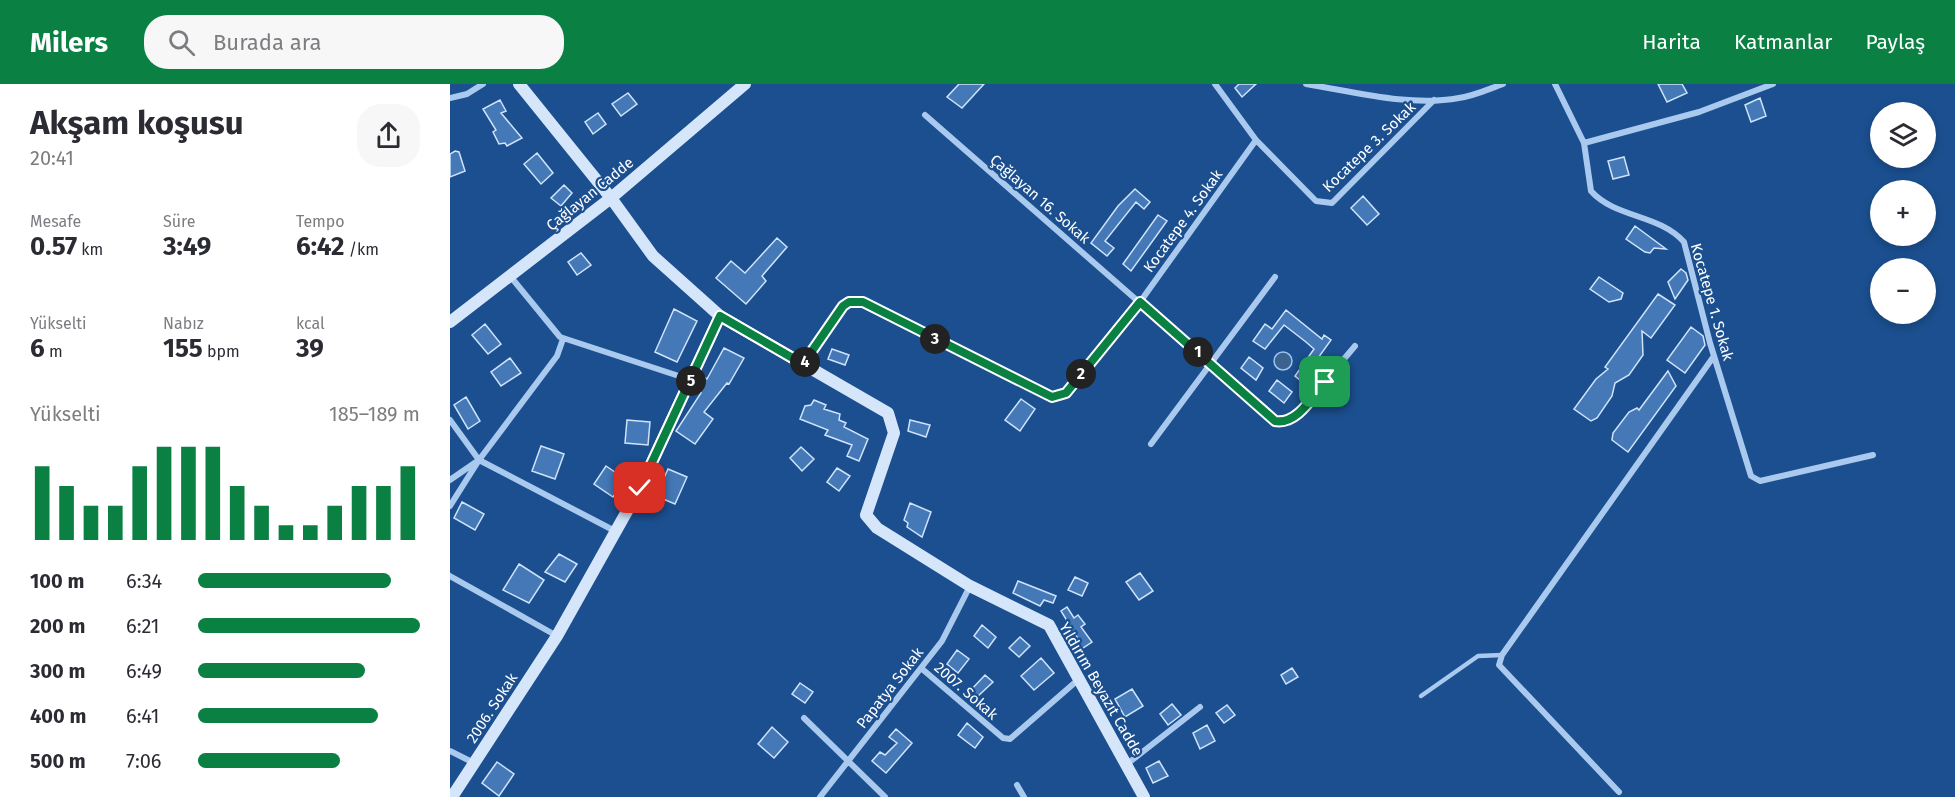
<!DOCTYPE html>
<html lang="tr">
<head>
<meta charset="utf-8">
<style>
  :root { --surface:#fff; --page:#f7f7f7; --text:#2b2b33; --muted:#7c7c81; --accent:#0b8043 }
  body { margin:0; font-family:"Fira Sans",sans-serif; background:var(--page); color:var(--text); height:100vh; display:flex; flex-direction:column; font-size:22px; white-space:nowrap }
  * { box-sizing:border-box; margin:0 }
  p { font-size:20px; color:var(--muted) }
  .icon { flex:none; width:33px; height:33px; fill:none; stroke:currentColor; stroke-width:2; stroke-linecap:round; stroke-linejoin:round }
  .map { position:relative; flex:1; overflow:hidden }
  .drawer { display:flex; flex-direction:column; background:var(--surface); width:450px }
  .drawer>* { flex:none }
  .buttons { position:absolute; left:1420px; top:18px; display:grid; gap:12px }
  .buttons a { display:grid; place-items:center; width:66px; height:66px; border-radius:50%; background:var(--surface); box-shadow:0 3px 9px #0003; font-size:30px }
  .pin { position:absolute; display:grid; place-items:center; width:51px; height:51px; color:#fff; margin:-26px; border-radius:12px; box-shadow:0 3px 9px #0006 }
  .km { position:absolute; width:30px; height:30px; margin:-15px; border-radius:50%; background:#222; color:#fff; font-size:16px; line-height:30px; text-align:center }
  .round { display:grid; place-items:center; flex:none; width:63px; height:63px; border-radius:24px; background:var(--page) }
  .head { display:flex; align-items:center; justify-content:space-between; height:102px; padding:0 30px }
  h1 { font-size:33px; font-weight:700; line-height:45px }
  .stats { display:grid; grid-template-columns:repeat(3,1fr); gap:9px; height:102px; padding:6px 30px }
  .stats div { display:grid; align-content:center }
  .stats b { font-size:26px; font-weight:700 }
  .stats small { font-size:16px; font-weight:400 }
  .stats p { font-size:16px }
  .chart { height:168px; padding:12px 30px }
  .chart p { display:flex; justify-content:space-between }
  .chart svg { width:100%; height:108px; margin-top:6px; stroke:var(--accent); stroke-width:6 }
  ul { padding:0 30px; list-style:none; font-size:20px }
  li { display:grid; grid-template-columns:96px 72px 1fr; align-items:center; height:45px }
  li i { height:15px; border-radius:8px; background:var(--accent) }
  header { display:flex; align-items:center; gap:36px; box-sizing:border-box; height:84px; padding:0 30px; background:var(--accent); color:#fff }
  header strong { font-size:28px }
  nav { display:flex; gap:33px; margin-inline-start:auto; font-size:21px }
  .search { width:420px; height:54px; background:var(--page); display:flex; align-items:center; gap:15px; box-sizing:border-box; padding:0 21px; border-radius:24px; color:var(--muted); font-size:22px }
  main { display:flex; flex:1; min-height:0 }
  .map>svg:first-child { display:block }
</style>
</head>
<body>
<header>
<strong>Milers</strong>
<div class="search"><svg class="icon" aria-label="search" viewBox="0 0 24 24"><circle cx="10" cy="10" r="6"/><path d="M15 15l6 6"/></svg>Burada ara</div>
<nav><a>Harita</a><a>Katmanlar</a><a>Paylaş</a></nav>
</header>
<main>
<section class="drawer">
<div class="head"><div><h1>Akşam koşusu</h1><p>20:41</p></div><a class="round"><svg class="icon" aria-label="share" viewBox="0 0 24 24"><path d="M12 15V3M7 8l5-5 5 5M5 13v7h14v-7"/></svg></a></div>
<div class="stats">
<div><p>Mesafe</p><b>0.57<small> km</small></b></div>
<div><p>Süre</p><b>3:49</b></div>
<div><p>Tempo</p><b>6:42<small> /km</small></b></div>
</div>
<div class="stats">
<div><p>Yükselti</p><b>6<small> m</small></b></div>
<div><p>Nabız</p><b>155<small> bpm</small></b></div>
<div><p>kcal</p><b>39</b></div>
</div>
<div class="chart"><p><span>Yükselti</span>185–189 m</p>
<svg viewBox="0 0 160 44" preserveAspectRatio="none"><path d="M5 44V14M15 44V22M25 44V30M35 44V30M45 44V14M55 44V6M65 44V6M75 44V6M85 44V22M95 44V30M105 44V38M115 44V38M125 44V30M135 44V22M145 44V22M155 44V14"/></svg>
</div>
<ul>
<li><b>100 m</b>6:34<i style="width:87%"></i></li>
<li><b>200 m</b>6:21<i style="width:100%"></i></li>
<li><b>300 m</b>6:49<i style="width:75%"></i></li>
<li><b>400 m</b>6:41<i style="width:81%"></i></li>
<li><b>500 m</b>7:06<i style="width:64%"></i></li>
</ul>
</section>
<div class="map">
<svg width="1505" height="713" viewBox="0 0 1505 713">
  <rect width="100%" height="100%" fill="#1b4f8f"/>
  <path fill="#3c6290" stroke="#9cc4f0" stroke-width="1.5" d="M824 277a9 9 0 1 1 18 0a9 9 0 1 1-18 0Z"/>
  <path fill="#4478b7" stroke="#cfe3fa" stroke-width="1.5" d="M509,0H534L512,24L497,13Z
    M789,0H806L792,13L785,4Z
    M1208,0H1232L1237,9L1217,18Z
    M178,9L187,20L171,32L162,20Z
    M1310,14L1316,32L1301,38L1295,21Z
    M50,16L56,27L51,29L72,54L57,62L55,59L49,60L43,48L46,46L33,25Z
    M148,29L156,40L143,50L135,38Z
    M5,67L9,68L15,87L0,93V70Z
    M87,69L103,89L91,100L74,80Z
    M1174,73L1179,91L1163,95L1158,77Z
    M114,101L122,109L111,122L101,114Z
    M685,105L700,118L694,125L686,118L655,157L664,164L657,172L641,159L668,122Z
    M913,112L929,130L917,141L901,124Z
    M708,131L717,137L681,187L673,180Z
    M1185,142L1216,165L1204,164L1200,169L1195,168L1176,155Z
    M327,154L337,163L312,192L316,197L296,220L266,194L281,177L295,189Z
    M131,169L141,181L127,191L118,178Z
    M1231,185L1236,189L1238,196L1225,215L1218,198Z
    M1149,193L1173,209L1171,215L1159,218L1140,205Z
    M1208,210L1225,221L1201,254L1192,247L1193,271L1179,291L1165,299L1162,312L1147,334L1141,337L1124,325L1146,295L1158,285L1155,283Z
    M224,225L247,237L227,278L205,268Z
    M836,226L872,255L874,251L881,256L863,281L869,285L856,301L845,292L864,265L856,258L834,241L815,265L803,257L815,240L822,245Z
    M35,240L51,260L38,270L22,251Z
    M1241,243L1253,252L1255,261L1235,289L1217,276Z
    M274,264L294,274L279,300L277,299L254,328L263,335L245,360L226,347L251,309L245,304L248,298L253,292L257,295Z
    M382,265L399,271L395,281L378,275Z
    M799,273L813,284L806,296L791,284Z
    M60,274L71,289L51,302L41,288Z
    M1218,287L1226,302L1178,368L1162,356L1163,349L1179,328L1187,324L1189,326Z
    M827,296L842,308L834,319L819,307Z
    M16,313L30,337L18,345L4,321Z
    M571,315L585,325L570,347L555,336Z
    M364,316L376,321L374,325L390,330L389,336L396,339L394,343L418,355L409,377L397,372L402,361L375,351L378,346L350,335L355,322L361,321Z
    M177,336L200,338L198,361L175,359Z
    M460,336L480,341L476,353L458,347Z
    M91,362L114,370L105,395L82,387Z
    M351,363L364,375L352,387L340,374Z
    M156,382L175,395L163,413L144,400Z
    M387,384L400,392L389,407L377,398Z
    M218,385L237,393L225,420L206,412Z
    M12,418L34,430L25,446L4,434Z
    M460,419L481,428L472,453L457,443L458,439L454,436Z
    M109,470L127,480L115,498L95,488Z
    M69,480L94,496L79,519L53,506Z
    M690,489L703,507L689,516L676,498Z
    M625,493L638,499L632,512L618,506Z
    M568,497L606,512L603,519L594,516L590,522L563,509Z
    M617,523L624,534L628,531L635,540L631,543L642,558L627,568L620,557L627,553L611,527Z
    M532,541L546,553L538,564L524,552Z
    M570,553L580,562L569,573L559,564Z
    M507,566L519,575L508,589L497,580Z
    M591,574L604,589L584,606L571,592Z
    M842,584L848,593L836,600L831,591Z
    M535,591L543,598L526,614L520,607Z
    M350,599L363,608L355,619L342,610Z
    M682,605L693,622L675,633L665,615Z
    M722,620L731,631L718,641L710,630Z
    M777,621L785,631L774,639L766,629Z
    M517,639L533,653L525,664L508,651Z
    M757,641L765,657L750,665L743,649Z
    M322,643L338,658L324,674L308,660Z
    M446,645L462,659L436,689L422,677L430,668L435,671L447,659L439,653Z
    M709,677L718,692L703,699L696,684Z
    M47,678L64,690L49,712L32,699Z"/>
  <g fill="none" stroke-linecap="round" stroke-linejoin="round">
    <path stroke="#a9c9ee" stroke-width="4.5" d="M971,612L1028,572L1052,571"/>
    <path stroke="#a9c9ee" stroke-width="6" d="M765,0L806,56L866,117L882,119L984,16
      M856,0C905,8 960,23 1009,14C1024,12 1039,5 1053,0
      M1105,0L1134,59L1141,107C1165,134 1209,130 1234,158L1260,259L1301,392L1310,397L1423,371
      M0,14L17,10L33,0
      M475,31L825,337L834,338L844,334L905,262
      M1134,59L1249,28L1323,0
      M60,192L110,253L241,296
      M353,280C364,264 386,220 405,217L596,311L602,313L616,309L690,218L806,56
      M0,336L29,376L165,447
      M701,360L825,193
      M0,396L26,378
      M0,422L29,376L107,272L113,255
      M0,492L107,552
      M471,584L553,654L560,655L629,595
      M354,634L435,713
      M0,667L24,679
      M677,680L750,623
      M567,701L574,713
      M1169,708L1049,581L1052,571L1264,272
      M370,713L492,557L520,502"/>
    <path stroke="#d6e6fa" stroke-width="12" d="M69,0L161,114L203,172L270,232L438,329L444,349L416,431L427,444L520,502L599,541L694,713
      M0,238L161,114L295,0
      M2,713L107,552L190,404L270,232"/>
  </g>
  <g fill="none" stroke-linecap="round" stroke-linejoin="round">
    <defs>
      <path id="route" d="M190,404L270,232L353,280L393,222L399,218H413L602,313L616,309L690,218L825,337C847,341 862,313 875,298"/>
    </defs>
    <use href="#route" stroke="#fff" stroke-width="12"/>
    <use href="#route" stroke="#0b8043" stroke-width="8"/>
  </g>
  <g text-anchor="middle" dominant-baseline="central" stroke-width="4.5" stroke-linejoin="round" paint-order="stroke">
    <g font-size="15" fill="#fff" stroke="#1b4f8f">
      <text transform="translate(919 63) rotate(-44)">Kocatepe 3. Sokak</text>
      <text transform="translate(140 110) rotate(-39)">Çağlayan Cadde</text>
      <text transform="translate(590 115) rotate(41)">Çağlayan 16. Sokak</text>
      <text transform="translate(733 137) rotate(-54)">Kocatepe 4. Sokak</text>
      <text transform="translate(1262 218) rotate(74)">Kocatepe 1. Sokak</text>
      <text transform="translate(440 604) rotate(-52)">Papatya Sokak</text>
      <text transform="translate(651 605) rotate(60)">Yıldırım Beyazıt Cadde</text>
      <text transform="translate(516 607) rotate(41)">2007. Sokak</text>
      <text transform="translate(42 624) rotate(-57)">2006. Sokak</text>
    </g>
  </g>
</svg>
<div class="buttons">
<a><svg class="icon" aria-label="layers" viewBox="0 0 24 24"><path d="M12 4l9 5-9 5-9-5zM3 14l9 5 9-5"/></svg></a>
<a>+</a>
<a>−</a>
</div>
<div class="pin" style="left:875px;top:298px;background:#1e9e55"><svg class="icon" aria-label="arrive" viewBox="0 0 24 24"><path d="M6 21V4h12l-3 4 3 4H6"/></svg></div>
<div class="pin" style="left:190px;top:404px;background:#d93025"><svg class="icon" aria-label="check" viewBox="0 0 24 24"><path d="M5 12l5 5 9-10"/></svg></div>
<b class="km" style="left:748px;top:268px">1</b>
<b class="km" style="left:631px;top:290px">2</b>
<b class="km" style="left:485px;top:255px">3</b>
<b class="km" style="left:355px;top:278px">4</b>
<b class="km" style="left:241px;top:297px">5</b>
</div>
</main>
</body>
</html>
